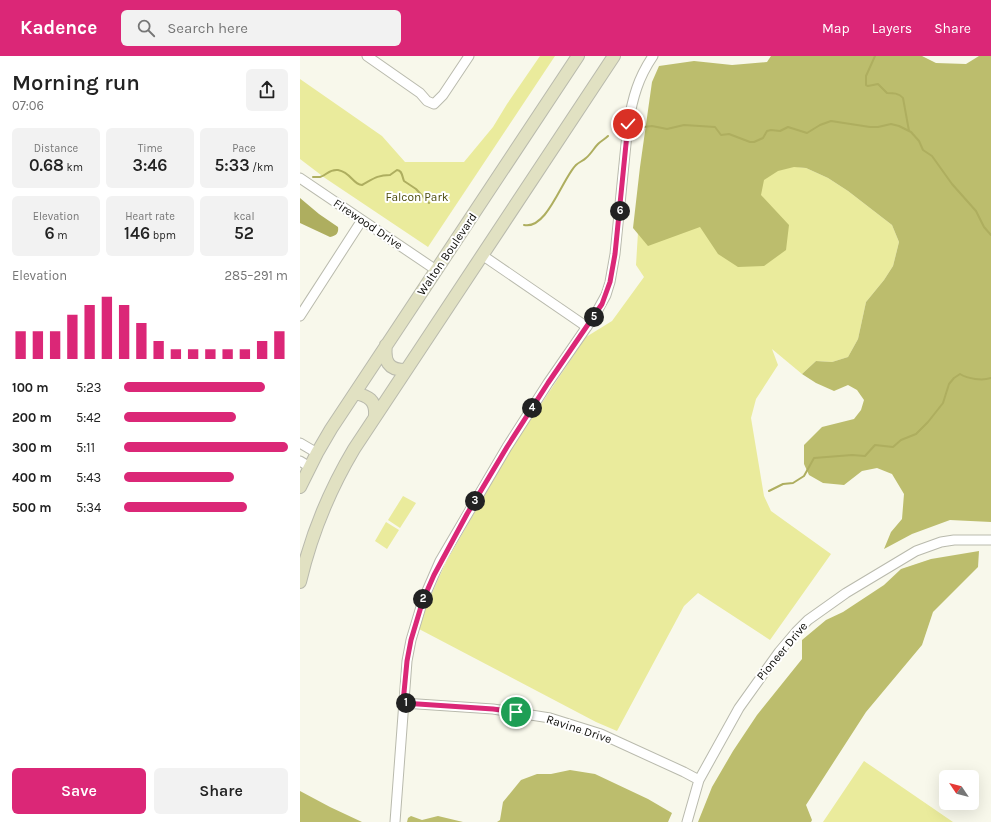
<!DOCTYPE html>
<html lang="en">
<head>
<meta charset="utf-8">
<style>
  :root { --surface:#fff; --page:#f2f2f2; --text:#222; --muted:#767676; --accent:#db2777 }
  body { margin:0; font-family:Karla,sans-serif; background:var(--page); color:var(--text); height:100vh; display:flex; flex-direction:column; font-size:15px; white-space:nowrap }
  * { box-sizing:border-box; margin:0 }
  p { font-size:13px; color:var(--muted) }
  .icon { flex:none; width:22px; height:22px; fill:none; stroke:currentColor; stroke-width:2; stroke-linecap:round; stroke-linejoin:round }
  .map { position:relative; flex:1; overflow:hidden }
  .side { display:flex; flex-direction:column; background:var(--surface); width:300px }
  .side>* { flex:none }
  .needle { width:26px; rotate:305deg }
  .fabs { position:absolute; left:639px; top:714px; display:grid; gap:8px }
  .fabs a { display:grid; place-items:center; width:40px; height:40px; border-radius:6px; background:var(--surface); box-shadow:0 4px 16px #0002; font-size:20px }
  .pin { position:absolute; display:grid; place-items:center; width:34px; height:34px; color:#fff; margin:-17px; border:2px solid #fff; border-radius:50%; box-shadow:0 1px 4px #0007 }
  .km { position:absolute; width:20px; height:20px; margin:-10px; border-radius:50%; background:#222; color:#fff; font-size:11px; line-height:20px; text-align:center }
  .round { display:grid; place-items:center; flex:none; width:42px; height:42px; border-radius:6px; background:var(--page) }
  .summary { display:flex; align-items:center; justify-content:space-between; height:68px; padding:0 12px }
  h1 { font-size:22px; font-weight:600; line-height:30px }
  .figures { display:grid; grid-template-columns:repeat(3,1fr); gap:6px; height:68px; padding:4px 12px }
  .figures div { display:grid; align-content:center; border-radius:6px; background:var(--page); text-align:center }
  .figures b { font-size:17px; font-weight:600 }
  .figures small { font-size:11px; font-weight:400 }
  .figures p { font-size:11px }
  .chart { height:112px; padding:8px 12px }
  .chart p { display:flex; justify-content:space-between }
  .chart svg { width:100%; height:72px; margin-top:4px; stroke:var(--accent); stroke-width:6 }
  .button { display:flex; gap:8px; margin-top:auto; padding:8px 12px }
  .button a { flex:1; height:46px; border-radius:6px; background:var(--accent); color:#fff; font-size:16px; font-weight:600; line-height:46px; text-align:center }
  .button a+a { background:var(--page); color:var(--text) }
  ul { padding:0 12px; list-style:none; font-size:13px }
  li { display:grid; grid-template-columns:64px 48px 1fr; align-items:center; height:30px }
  li i { height:10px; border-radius:5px; background:var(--accent) }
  header { display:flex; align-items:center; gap:24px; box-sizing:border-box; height:56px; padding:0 20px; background:var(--accent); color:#fff }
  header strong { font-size:19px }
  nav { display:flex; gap:22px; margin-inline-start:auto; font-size:14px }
  .search { width:280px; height:36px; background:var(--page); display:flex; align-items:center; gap:10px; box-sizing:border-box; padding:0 14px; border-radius:6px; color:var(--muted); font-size:15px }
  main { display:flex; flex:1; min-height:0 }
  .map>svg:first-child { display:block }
</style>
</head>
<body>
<header>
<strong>Kadence</strong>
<div class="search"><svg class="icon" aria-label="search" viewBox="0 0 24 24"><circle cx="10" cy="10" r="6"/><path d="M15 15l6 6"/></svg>Search here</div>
<nav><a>Map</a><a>Layers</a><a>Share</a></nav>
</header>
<main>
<section class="side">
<div class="summary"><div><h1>Morning run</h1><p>07:06</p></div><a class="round"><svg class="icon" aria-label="share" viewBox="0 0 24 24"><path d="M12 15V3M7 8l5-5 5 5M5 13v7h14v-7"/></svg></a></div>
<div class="figures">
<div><p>Distance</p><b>0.68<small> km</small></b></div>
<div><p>Time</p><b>3:46</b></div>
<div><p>Pace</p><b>5:33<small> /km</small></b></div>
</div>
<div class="figures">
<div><p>Elevation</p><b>6<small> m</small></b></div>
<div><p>Heart rate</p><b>146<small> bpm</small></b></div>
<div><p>kcal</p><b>52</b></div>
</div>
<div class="chart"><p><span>Elevation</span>285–291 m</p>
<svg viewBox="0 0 160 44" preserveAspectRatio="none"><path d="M5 44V27M15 44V27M25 44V27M35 44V17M45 44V11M55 44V6M65 44V11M75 44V22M85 44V33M95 44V38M105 44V38M115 44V38M125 44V38M135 44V38M145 44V33M155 44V27"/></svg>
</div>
<ul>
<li><b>100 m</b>5:23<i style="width:86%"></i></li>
<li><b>200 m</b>5:42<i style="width:68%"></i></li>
<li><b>300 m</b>5:11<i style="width:100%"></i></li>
<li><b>400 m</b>5:43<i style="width:67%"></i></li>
<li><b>500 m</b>5:34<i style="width:75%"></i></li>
</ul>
<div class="button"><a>Save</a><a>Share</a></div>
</section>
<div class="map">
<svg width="691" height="766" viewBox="0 0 691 766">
  <rect width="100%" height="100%" fill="#f8f8eb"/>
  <path fill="#eaeb9c" d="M240,0H255L128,191L25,122L0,103V23L82,80L105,106H164L193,71L207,48Z
    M456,106L506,112L528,122L548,135L592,169L599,186L593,210L584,224L566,246L558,283L548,301L532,306L516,305L502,318L472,293L478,309L456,343L451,362L464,440L471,455L531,498L470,584L398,537L384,550L317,675L296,666L119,573L128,546L146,506L213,390L286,281L312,265L344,221L336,209L339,160Z
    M103,440L116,447L100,472L88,464Z
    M86,466L99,474L87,493L75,485Z
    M564,705L653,766H523Z"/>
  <path fill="#bcbd6d" d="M471,0H622L636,7L666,8L679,0H691V466L650,464L612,478L584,493L591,476L602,463L604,438L592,418L577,412L562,415L544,429L523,427L509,419L504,408V389L522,371L554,363L561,354L564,344L557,334L548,329L534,335L516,327L502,318L516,305L532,306L548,301L558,283L566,246L584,224L593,210L599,186L592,169L548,135L528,122L506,112L494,111L478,115L464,124L461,139L489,169L486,194L464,210L438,211L418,198L400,171L348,190L333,172L340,111L352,26L359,10L394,5L432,9L467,6Z
    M679,495L678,511L633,556L622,589L566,656L506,749L512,764L511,766H398L412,731L433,695L457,659L502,603V584L526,564L543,556L584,529L601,513L631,503Z
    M270,714L295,718L348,743L372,757L368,766H197L200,764L203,746L221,724L237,718H251Z
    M0,735L30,751L62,766H0Z
    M111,760L122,764L138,760L163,766H107L108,762Z"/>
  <path fill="#aeae5f" d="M0,142L19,158L38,171C39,177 36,180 30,181L0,167Z"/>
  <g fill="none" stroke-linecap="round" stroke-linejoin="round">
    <path stroke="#aeae5f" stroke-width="2" d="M575,0L566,20V29L568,30L578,28L587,37C593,37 599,37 603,42L609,75
      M344,71L352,70L367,73L384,69L415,71L421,79L429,78L450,86H454L463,82L467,75L471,74L480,75L488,71L507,77L520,69L531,65L570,71H578L591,68L599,70L611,76L619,85L623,94L632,100L652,128L676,155L684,171L691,179
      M13,121C16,121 18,121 20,121C28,119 28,113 38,114C52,117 52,128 62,129C73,123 77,119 90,119L97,114C102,114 102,120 104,125L116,133L129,147
      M224,169C247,174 262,123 276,109C279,106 283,105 286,102C291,98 294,92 298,88C301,85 305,83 308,80
      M469,435L483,428L493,427L504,420L514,402L552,399L565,400L575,389L593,391L601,384L616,378L628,366L643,347L649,328L654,322L660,318C668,323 682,325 691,322"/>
    <defs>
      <path id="minor" d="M67,0L120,37L127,45L134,48L143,39L169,0
        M0,122L136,214
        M182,199L287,271
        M0,260L62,164
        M0,387L17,397
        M0,405L10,411
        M103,647L193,653L250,662L301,678L384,716L399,724
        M95,766L107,605L111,584L123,544L140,505L207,391L248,327L295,259L306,239L310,226L315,198L328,68C333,41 338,22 353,0
        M387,766L399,724L439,652L479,596L496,576L508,564L546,537L616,495L641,486L654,484H691"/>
      <path id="secondary" d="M86,289C84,305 88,314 105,314
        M55,337C68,340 76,344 75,359
        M0,431L17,397L31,373L278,0
        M0,526C11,479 29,435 54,393L314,0"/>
    </defs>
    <use href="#minor" stroke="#b9baad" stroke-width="11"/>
    <use href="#secondary" stroke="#b9baad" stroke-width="14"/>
    <use href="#minor" stroke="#fff" stroke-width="9"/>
    <use href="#secondary" stroke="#e1e1c2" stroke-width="12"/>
  </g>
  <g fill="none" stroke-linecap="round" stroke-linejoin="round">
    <defs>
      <path id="route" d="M216,656L193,653L103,647L107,605L111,584L123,544L134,519L167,458L207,391L248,327L302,248L310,226L315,198L328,68"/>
    </defs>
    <use href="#route" stroke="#fff" stroke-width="8"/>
    <use href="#route" stroke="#db2777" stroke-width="5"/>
  </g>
  <g text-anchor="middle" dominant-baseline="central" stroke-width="4" stroke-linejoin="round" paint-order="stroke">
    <g font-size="12" fill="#4e4d10" stroke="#fff">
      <text x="117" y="141">Falcon Park</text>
    </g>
    <g font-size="12" fill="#0c0c08" stroke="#fff">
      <text transform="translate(68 168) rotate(34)">Firewood Drive</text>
      <text transform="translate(147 198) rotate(-56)">Walton Boulevard</text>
      <text transform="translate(482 595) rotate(-50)">Pioneer Drive</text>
      <text transform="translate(279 673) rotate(18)">Ravine Drive</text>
    </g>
  </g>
</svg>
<div class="fabs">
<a><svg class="needle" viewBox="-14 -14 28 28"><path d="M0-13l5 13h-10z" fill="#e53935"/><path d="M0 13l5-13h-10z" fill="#767676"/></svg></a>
</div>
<div class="pin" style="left:216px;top:656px;background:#1e9e55"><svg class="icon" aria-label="arrive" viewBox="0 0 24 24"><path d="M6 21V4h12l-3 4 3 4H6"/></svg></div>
<div class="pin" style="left:328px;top:68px;background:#d93025"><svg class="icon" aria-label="check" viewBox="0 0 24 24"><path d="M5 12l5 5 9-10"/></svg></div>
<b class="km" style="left:106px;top:647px">1</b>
<b class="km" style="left:123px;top:543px">2</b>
<b class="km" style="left:175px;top:445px">3</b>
<b class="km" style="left:232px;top:352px">4</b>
<b class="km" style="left:294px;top:261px">5</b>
<b class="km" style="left:320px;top:155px">6</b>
</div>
</main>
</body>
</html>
